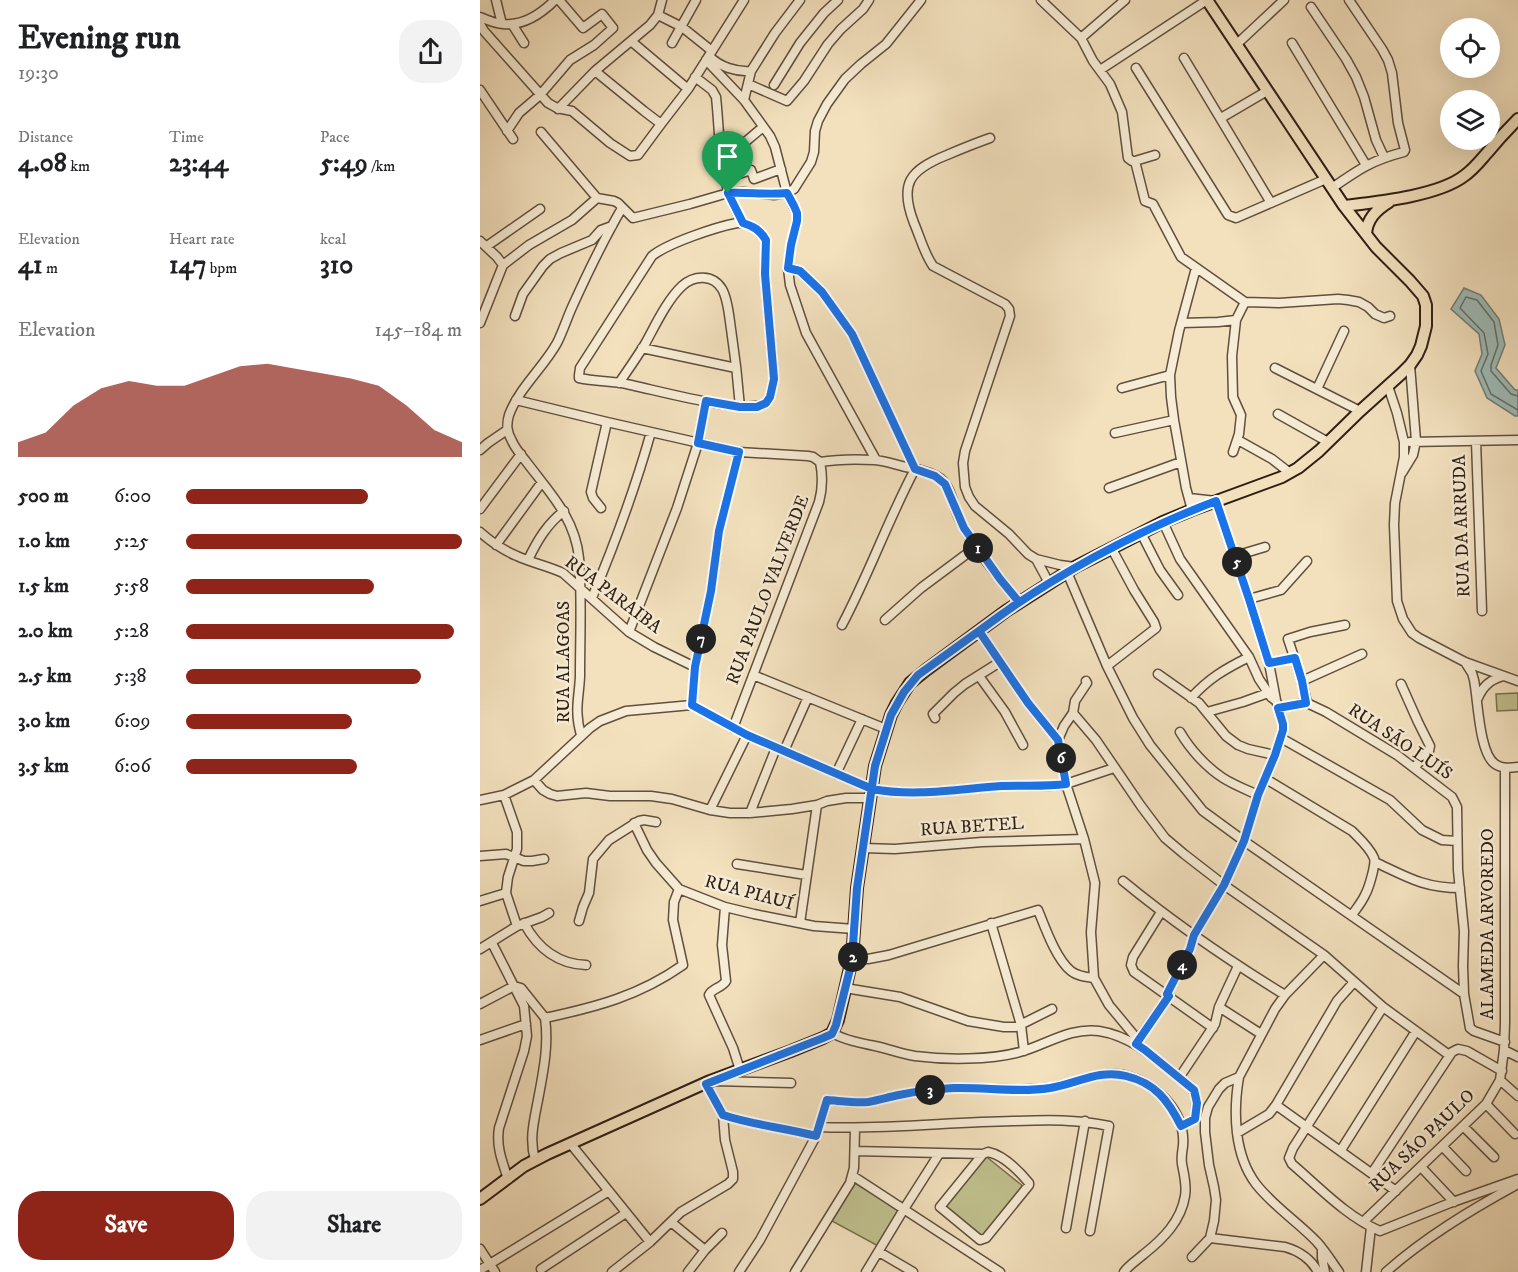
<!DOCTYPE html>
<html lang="en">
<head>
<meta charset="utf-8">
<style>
  :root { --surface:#fff; --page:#f2f2f2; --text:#202124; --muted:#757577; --accent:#8f2418 }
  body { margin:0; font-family:"IM FELL DW Pica",serif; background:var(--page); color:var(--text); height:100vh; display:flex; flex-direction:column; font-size:22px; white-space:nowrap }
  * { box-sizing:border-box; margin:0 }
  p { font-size:20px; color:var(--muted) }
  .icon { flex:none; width:33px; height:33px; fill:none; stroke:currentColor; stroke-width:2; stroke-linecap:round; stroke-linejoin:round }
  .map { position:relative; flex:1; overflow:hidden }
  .side { display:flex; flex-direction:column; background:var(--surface); width:480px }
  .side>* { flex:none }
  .controls { position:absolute; left:960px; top:18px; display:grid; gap:12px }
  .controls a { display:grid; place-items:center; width:60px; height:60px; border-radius:50%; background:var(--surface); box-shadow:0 6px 24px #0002; font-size:30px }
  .pin { position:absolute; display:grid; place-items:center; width:51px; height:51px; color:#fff; margin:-62px -26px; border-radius:50% 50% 50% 0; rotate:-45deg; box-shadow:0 0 6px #0007 }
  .pin .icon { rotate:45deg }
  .km { position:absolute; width:30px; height:30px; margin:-15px; border-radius:50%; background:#222; color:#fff; font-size:16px; line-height:30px; text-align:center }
  .round { display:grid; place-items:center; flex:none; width:63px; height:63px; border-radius:24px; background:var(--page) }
  .summary { display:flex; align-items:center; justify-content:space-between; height:102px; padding:0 18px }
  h1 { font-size:33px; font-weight:700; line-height:45px }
  .metrics { display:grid; grid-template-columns:repeat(3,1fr); gap:9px; height:102px; padding:6px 18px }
  .metrics div { display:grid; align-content:center }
  .metrics b { font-size:26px; font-weight:700 }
  .metrics small { font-size:16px; font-weight:400 }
  .metrics p { font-size:16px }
  .chart { height:168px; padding:12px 18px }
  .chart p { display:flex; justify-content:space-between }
  .chart svg { width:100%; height:108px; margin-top:6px; fill:var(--accent); opacity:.7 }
  .action { display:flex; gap:12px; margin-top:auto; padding:12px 18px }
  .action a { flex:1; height:69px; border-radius:24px; background:var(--accent); color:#fff; font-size:24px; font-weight:700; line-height:69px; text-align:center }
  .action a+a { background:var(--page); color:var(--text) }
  ul { padding:0 18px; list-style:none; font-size:20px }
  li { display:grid; grid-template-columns:96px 72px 1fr; align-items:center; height:45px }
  li i { height:15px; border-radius:8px; background:var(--accent) }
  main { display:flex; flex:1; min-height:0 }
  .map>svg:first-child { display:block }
</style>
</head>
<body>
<main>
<section class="side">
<div class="summary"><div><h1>Evening run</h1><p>19:30</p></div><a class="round"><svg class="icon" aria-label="share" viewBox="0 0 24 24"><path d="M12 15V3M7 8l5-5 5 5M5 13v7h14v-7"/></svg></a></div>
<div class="metrics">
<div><p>Distance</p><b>4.08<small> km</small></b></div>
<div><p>Time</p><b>23:44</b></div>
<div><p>Pace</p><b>5:49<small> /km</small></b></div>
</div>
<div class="metrics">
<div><p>Elevation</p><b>41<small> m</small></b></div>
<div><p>Heart rate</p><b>147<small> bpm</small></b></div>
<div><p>kcal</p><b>310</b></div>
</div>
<div class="chart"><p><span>Elevation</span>145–184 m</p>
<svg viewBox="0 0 160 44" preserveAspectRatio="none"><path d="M0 44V38L10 34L20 23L30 16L40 13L50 15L60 15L70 11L80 7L90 6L100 8L110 10L120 12L130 15L140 23L150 33L160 38V44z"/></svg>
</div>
<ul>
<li><b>500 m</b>6:00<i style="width:66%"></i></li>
<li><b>1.0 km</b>5:25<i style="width:100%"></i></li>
<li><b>1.5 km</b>5:58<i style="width:68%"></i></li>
<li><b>2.0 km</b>5:28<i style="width:97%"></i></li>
<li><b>2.5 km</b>5:38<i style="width:85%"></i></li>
<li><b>3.0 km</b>6:09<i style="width:60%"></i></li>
<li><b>3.5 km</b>6:06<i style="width:62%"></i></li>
</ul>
<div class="action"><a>Save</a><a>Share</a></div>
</section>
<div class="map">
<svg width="1038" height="1272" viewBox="0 0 1038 1272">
  <rect width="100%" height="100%" fill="#f3e1be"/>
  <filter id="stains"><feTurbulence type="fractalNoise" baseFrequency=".00333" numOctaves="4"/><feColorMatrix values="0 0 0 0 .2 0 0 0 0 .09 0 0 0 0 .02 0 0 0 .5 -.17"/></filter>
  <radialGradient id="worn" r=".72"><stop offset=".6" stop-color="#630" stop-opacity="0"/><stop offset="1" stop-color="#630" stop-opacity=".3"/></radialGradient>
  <path fill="#c0c18e" stroke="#787051" stroke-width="1.5" d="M1038,693V710L1017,711L1016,694Z
    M503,1154L544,1187L500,1240L460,1207Z
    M375,1183L420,1211L400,1247L352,1221Z"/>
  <path fill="#9dbcb9" stroke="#717d77" stroke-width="1.5" d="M984,288L1001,295L1019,319L1025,345L1016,368L1035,390H1038V416H1035L1007,398L995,371L1002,354L999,334L971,309Z"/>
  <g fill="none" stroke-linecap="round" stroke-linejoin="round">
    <path stroke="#666d66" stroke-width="1.5" d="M1038,396L1031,394L1011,371V365L1018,345L1014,322L997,300L986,297L980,308L1004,333L1008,354L1001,371L1011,394L1038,410"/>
    <defs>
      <path id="minor" d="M16,0L22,24
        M561,0L601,38L613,61L630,84L642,112L648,158L652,161H655L675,155
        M831,7L866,59L876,77L884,97L896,140L904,157
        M178,15L202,27L232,51
        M0,17C7,20 16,24 23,24C43,26 62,13 75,0
        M0,24L4,31L68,103L77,108L92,111L130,143L150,156L158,155L181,124
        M32,24L44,43
        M601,38L645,0
        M151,41L208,89
        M192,43L216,0
        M812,43L886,165
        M757,44L804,0
        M229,56C240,67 256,72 271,71
        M704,58L791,203
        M226,60L264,100L290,136L295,147L307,193L317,213V221L311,245L308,268L310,285L326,333L396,460
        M656,68L748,215L756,218L846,179
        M620,70L727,0
        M115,71L164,111L181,124L208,89L264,0
        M215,77L232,90L236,97C241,143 237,181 263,223
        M268,84L307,101L324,81L348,44L361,29L383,9L389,0
        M294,85L320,43L344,13L358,0
        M0,90L33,139
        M264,100L271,71L295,33L320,0
        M78,109L115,71L170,25L178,15L182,0
        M741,118L787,91
        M27,131L39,113L60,95L90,60L114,45L133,28L122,14L103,28L79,0
        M61,132L117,198L134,201L138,203L153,218L210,204L248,193L263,192L294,195L307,193L314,189L331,162L334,152L335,131L338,121L347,104L365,79L381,64L406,44L441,0
        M510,138C496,143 481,149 467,155C429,170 419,184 434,223C440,237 444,253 453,266L525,304L529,309L530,316L485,451L483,463L485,487L489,497L495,506L529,534L548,554L556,559L580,565L595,567
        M264,143L283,127
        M655,161L665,201L673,204L701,257L765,302L799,303L858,299L868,300L879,302L888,307L895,314L904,318L910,316
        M244,179L271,170L274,179L301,169
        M852,188C878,170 892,160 924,152L925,150L918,123L912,73L908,60L902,49L869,0
        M257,223C269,222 279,229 286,240L285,274L294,379L290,397L286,403C264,416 170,388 141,383C127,381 113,381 99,378V375L100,368L172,256C188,243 236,227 257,223Z
        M0,241L17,257L23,265
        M7,246L60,209
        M308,268L320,271L342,292L372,334L435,469
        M35,316L43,294L63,266L70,259L81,253L112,240L121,230L132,226
        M0,323L23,265L49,245L92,220L117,198
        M702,323L738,322L756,320
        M162,348L256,368
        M795,368L880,411
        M139,383C148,370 157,357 165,344C175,326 187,300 202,286C214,275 233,274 242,289C248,299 249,316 251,329C255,355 258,381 260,407
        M908,386L917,413L924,442V457L915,503L914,525L917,601L923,619L932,633L939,638L985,662L1038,681
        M642,388L690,375
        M837,389L864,331
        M36,400L127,422L259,452L328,456L333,457L340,462
        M798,414L848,442
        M635,433L694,420
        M758,440L792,459L810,473
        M996,441L1002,611
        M930,442L1038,440
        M0,450L8,443L27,430
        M753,452L759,434L761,415L753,397L752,356L756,320L765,302
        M340,462C358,459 377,459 395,460C407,461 419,466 431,468C441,470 453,473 461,479C471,487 473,505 478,516C493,548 517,575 539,602
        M922,473L933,455L936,441L930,365
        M629,488L701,462
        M121,508L113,498L111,492L127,422
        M0,509L41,454
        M712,510L706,488L694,420L691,397L690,375L699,331L716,268
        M683,522L700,559L769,657L779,679L791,697L795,700
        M0,532C11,542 23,550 37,556C52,563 68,566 83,573L149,632L174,647L215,667
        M661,533L680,570L698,595
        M16,545L62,482
        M755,556L785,547
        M556,559L569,583
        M48,560C57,541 67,524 84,511
        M587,572L627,666L653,718L670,745L723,811L764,841L984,994L990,1028L994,1031L1025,1042
        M112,598C135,543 155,489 171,432
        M769,599L801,590L827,561
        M405,620L441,588L496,547
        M362,625C389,574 408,520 435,469
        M499,631L548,703L578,740L586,784L604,839L615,883L611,932L614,978L629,1005L658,1040L656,1044
        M149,632L197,508L218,443L226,401
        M985,662L992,673L994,680C998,700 999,753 1015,764C1022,769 1030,768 1038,767
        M789,663L815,658
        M627,666L676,628L674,622L654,590L632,549
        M678,674L719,703L746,736L758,745L768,749L795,755
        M273,675L406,729
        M499,676L525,712L543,745
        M822,681L882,654
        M921,684L938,722L950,746L949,751L934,768
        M711,698C729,678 745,669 769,657
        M998,698C1003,686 1010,680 1023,676
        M827,703L822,681L808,639L830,632L865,625
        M212,705L215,667L231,591L239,531L259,452
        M798,708L827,703L846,712L917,755L972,797L977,807L978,870L984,931L983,966L984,994
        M727,712L763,702L788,693
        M593,713L616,740L661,806L685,838L704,854L744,885L844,955L903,1007L969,1055
        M455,718L453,714L474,693L485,684L520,662
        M253,728L339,502C343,487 343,476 340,462
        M700,732C710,749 726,767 743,778C754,785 767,790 778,795
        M101,735C94,710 99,699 100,676C100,637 102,597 99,558C95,517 68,491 45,460C40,454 35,448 32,441C27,432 26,425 29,415C39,388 63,368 77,343C83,331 87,318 93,305C108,272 124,239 142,208
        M801,738L910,800L942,830L962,840L977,841
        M578,740L584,726L593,713L595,701L607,683L606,681
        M304,751L328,697
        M356,774L382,719
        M786,779L872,831C880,839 890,848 894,858C896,864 889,888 885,895C882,902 876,909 872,915
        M54,780L63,790L70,794L77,796L106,793L130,796H171L192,799L230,810L250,813H270L312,809L337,805L347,801L366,798H390
        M24,795L37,832V849L28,877L26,893L37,926
        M0,800L24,795L54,780L110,728L120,721L146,711L212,705L267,735L392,789C435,797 478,789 522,786C540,785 559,787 578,785L586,784L634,768
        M230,810L267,735
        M270,813L296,748
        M154,823L167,850L176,863L199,889L245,907L274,914L334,926L374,929
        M383,848L415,849L502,842L604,839
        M0,856L26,854L44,861H52L64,859
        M895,862C927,877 944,888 980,888
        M257,864L326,875
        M643,881C694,923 748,960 805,995
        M0,901L26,893
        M245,907L242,945L246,981C242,988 232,988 229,995L253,1048L260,1070
        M681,912L653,957L651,965L654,972L733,1028
        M99,921L103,907L109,893L113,859L129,840L159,821L164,820L176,822
        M44,923C57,947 76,964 106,965
        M320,923L337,805
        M511,923L541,1025L544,1051
        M12,943L44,1006L47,1036L44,1051L19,1128C16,1146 22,1161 28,1179
        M0,949L37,926L62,917L69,913
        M372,959H388L409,955L558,910C565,927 576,959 591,971C597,976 606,977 614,978
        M365,988L420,997L488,1021L524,1027H536L572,1009
        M687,994L710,949L714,935L744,885L764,841L778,795L795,755L803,730V724L796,700L789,663L769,599L736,501L709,498
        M0,1004L34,986L41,988L65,1018C116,1007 159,996 203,965L193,920L194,902L199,889
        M739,1007L781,1034
        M903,1007L813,1148L809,1158L812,1164C839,1187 867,1217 900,1231L970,1203L1038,1179
        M352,1033C365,1040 380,1043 395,1046C409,1049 422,1054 435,1056C466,1060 511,1060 540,1052C566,1045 590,1027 619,1031C657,1037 682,1065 711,1087C719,1097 716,1107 715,1119
        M0,1040L46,1024
        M658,1040L689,996
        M1024,1050L1038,1057
        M759,1077C753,1112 754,1155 776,1184C793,1206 818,1222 837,1242C845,1251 852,1262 859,1272
        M699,1078L735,1024L739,1007L758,966
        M1020,1080L1038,1096
        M233,1081L311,1083
        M1006,1104L1035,1134
        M796,1105L916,1191
        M243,1115C273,1125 305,1128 336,1136
        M339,1127C404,1130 468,1122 533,1121C567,1120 595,1119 629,1126L610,1231
        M984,1127L1014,1157
        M757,1133L789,1114L796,1105L857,1001L874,982
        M90,1143L170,1242
        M963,1147L986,1171
        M861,1150L936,1031
        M375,1151L503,1154L508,1152C523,1155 539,1171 549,1183V1185L506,1238L500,1240L460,1207L503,1154
        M55,1160C49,1139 54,1121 58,1100C63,1073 69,1046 65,1018
        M941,1167L974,1202
        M892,1173L972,1052L978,1049L987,1051L1022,1071
        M373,1176L520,1272
        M191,1222L225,1250
        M883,1222L1006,1104L1020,1080L1024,1050L1025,1023V768
        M586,1228L605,1121
        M730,1238L805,1247C819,1251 831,1259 838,1272
        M0,1249L15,1272
        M842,1249V1258L845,1272
        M399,1252L433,1272
        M712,1257L730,1238L734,1221L736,1200L734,1187L729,1165L725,1132V1118L728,1107L739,1089L745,1083L759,1077L795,1009L805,995L844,955
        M61,1269L146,1213
        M0,1270L129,1191
        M132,1272L170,1242L201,1212L248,1184L253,1179V1172L245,1140L243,1115L226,1084
        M208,1272L225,1250L242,1233
        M259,1272L280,1240L336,1136L339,1127L347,1100C361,1101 374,1103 388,1102C399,1100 409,1097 419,1095C437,1091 455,1089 473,1088C505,1087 537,1092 569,1088C594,1085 618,1070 644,1075C676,1082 706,1112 703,1146C702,1152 701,1158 702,1164C704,1175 707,1185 705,1196C701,1221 683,1239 664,1254C657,1260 649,1265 644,1272
        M315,1272L370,1183L374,1168L375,1129
        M386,1272L424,1209L459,1154
        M886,1272L891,1227
        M906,1272C945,1237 992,1209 1038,1184"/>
      <path id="major" d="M864,206C897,202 958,196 984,176C993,170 1000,161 1007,153C1017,141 1027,130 1038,119
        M886,234C887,219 896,210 909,202
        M0,1199L44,1166L67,1154L230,1081L311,1051L343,1038L352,1033L358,1020L372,959L377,888L395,766L411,715L417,703L430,683L446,670L526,611L595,567L683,522L712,510L802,477L818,468L839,451L880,411L921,374L930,365L937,355L941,346L946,326V305L943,296L930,281L896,247L864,206L727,0"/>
    </defs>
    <use href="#minor" stroke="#604f3e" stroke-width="11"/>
    <use href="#major" stroke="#2f1e14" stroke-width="14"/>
    <use href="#minor" stroke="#f7ecd5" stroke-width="8"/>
    <use href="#major" stroke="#f3e1be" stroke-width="10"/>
  </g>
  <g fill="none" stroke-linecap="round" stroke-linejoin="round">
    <defs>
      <path id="route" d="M248,193C268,192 287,195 307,193L314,206L317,213V221L311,245L308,268L320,271L342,292L372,334L435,469L455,476L465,484L484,528L520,579L539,602L438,675L424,692L411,715L395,766L377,888L372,959L370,969L356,1025L352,1034L343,1038L226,1084L243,1115C273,1125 305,1128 336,1136L347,1100C361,1101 375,1103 388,1102C399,1100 409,1097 419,1095C437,1091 456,1089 474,1088C506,1087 538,1093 570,1088C596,1084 619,1069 646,1076C675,1083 688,1100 701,1126L715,1119L717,1103L714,1090L665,1050L656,1044L689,996L687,994L710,949L714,935L744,885L764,841L778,795L795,755L803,730V724L798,708L826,703L822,681L815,658L789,663L769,599L736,501C654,532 569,578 499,631L548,703L578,740L586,784C564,787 543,785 521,786C478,789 435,797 392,789L267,735L212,705L215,667L231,591L239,531L259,452L218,443L226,401L260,407H277L286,403L290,397L294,379L285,274L286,240C280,230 273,226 263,223L248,193"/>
    </defs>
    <use href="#route" stroke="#fff" stroke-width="12"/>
    <use href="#route" stroke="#1a73e8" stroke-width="8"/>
  </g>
  <g text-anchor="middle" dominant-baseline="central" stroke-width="5" stroke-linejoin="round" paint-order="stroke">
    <g font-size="18" fill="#2f1e14" stroke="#f7ecd5">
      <text transform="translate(982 526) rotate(-92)">RUA DA ARRUDA</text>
      <text transform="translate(288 590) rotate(-69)">RUA PAULO VALVERDE</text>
      <text transform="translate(133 595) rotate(37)">RUA PARAIBA</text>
      <text transform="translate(84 662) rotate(-90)">RUA ALAGOAS</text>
      <text transform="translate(920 742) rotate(34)">RUA SÃO LUÍS</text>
      <text transform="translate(492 827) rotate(-4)">RUA BETEL</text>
      <text transform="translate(269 893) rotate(15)">RUA PIAUÍ</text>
      <text transform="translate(1008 924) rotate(-90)">ALAMEDA ARVOREDO</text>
      <text transform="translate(942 1141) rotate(-44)">RUA SÃO PAULO</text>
    </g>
  </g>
  <rect width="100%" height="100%" filter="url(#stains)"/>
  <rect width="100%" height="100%" fill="url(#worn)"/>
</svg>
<div class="controls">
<a><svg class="icon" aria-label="locate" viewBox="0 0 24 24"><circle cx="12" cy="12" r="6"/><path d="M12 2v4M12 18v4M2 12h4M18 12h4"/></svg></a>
<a><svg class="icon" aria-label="layers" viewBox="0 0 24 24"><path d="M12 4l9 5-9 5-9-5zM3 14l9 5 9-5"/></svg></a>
</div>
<div class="pin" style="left:248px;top:193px;background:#1e9e55"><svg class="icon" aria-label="arrive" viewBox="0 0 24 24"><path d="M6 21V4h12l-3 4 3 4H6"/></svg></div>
<b class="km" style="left:498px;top:548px">1</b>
<b class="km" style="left:373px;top:957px">2</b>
<b class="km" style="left:450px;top:1090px">3</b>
<b class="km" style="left:702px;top:965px">4</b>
<b class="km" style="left:757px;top:562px">5</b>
<b class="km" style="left:581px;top:758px">6</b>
<b class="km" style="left:221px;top:639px">7</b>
</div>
</main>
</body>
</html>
